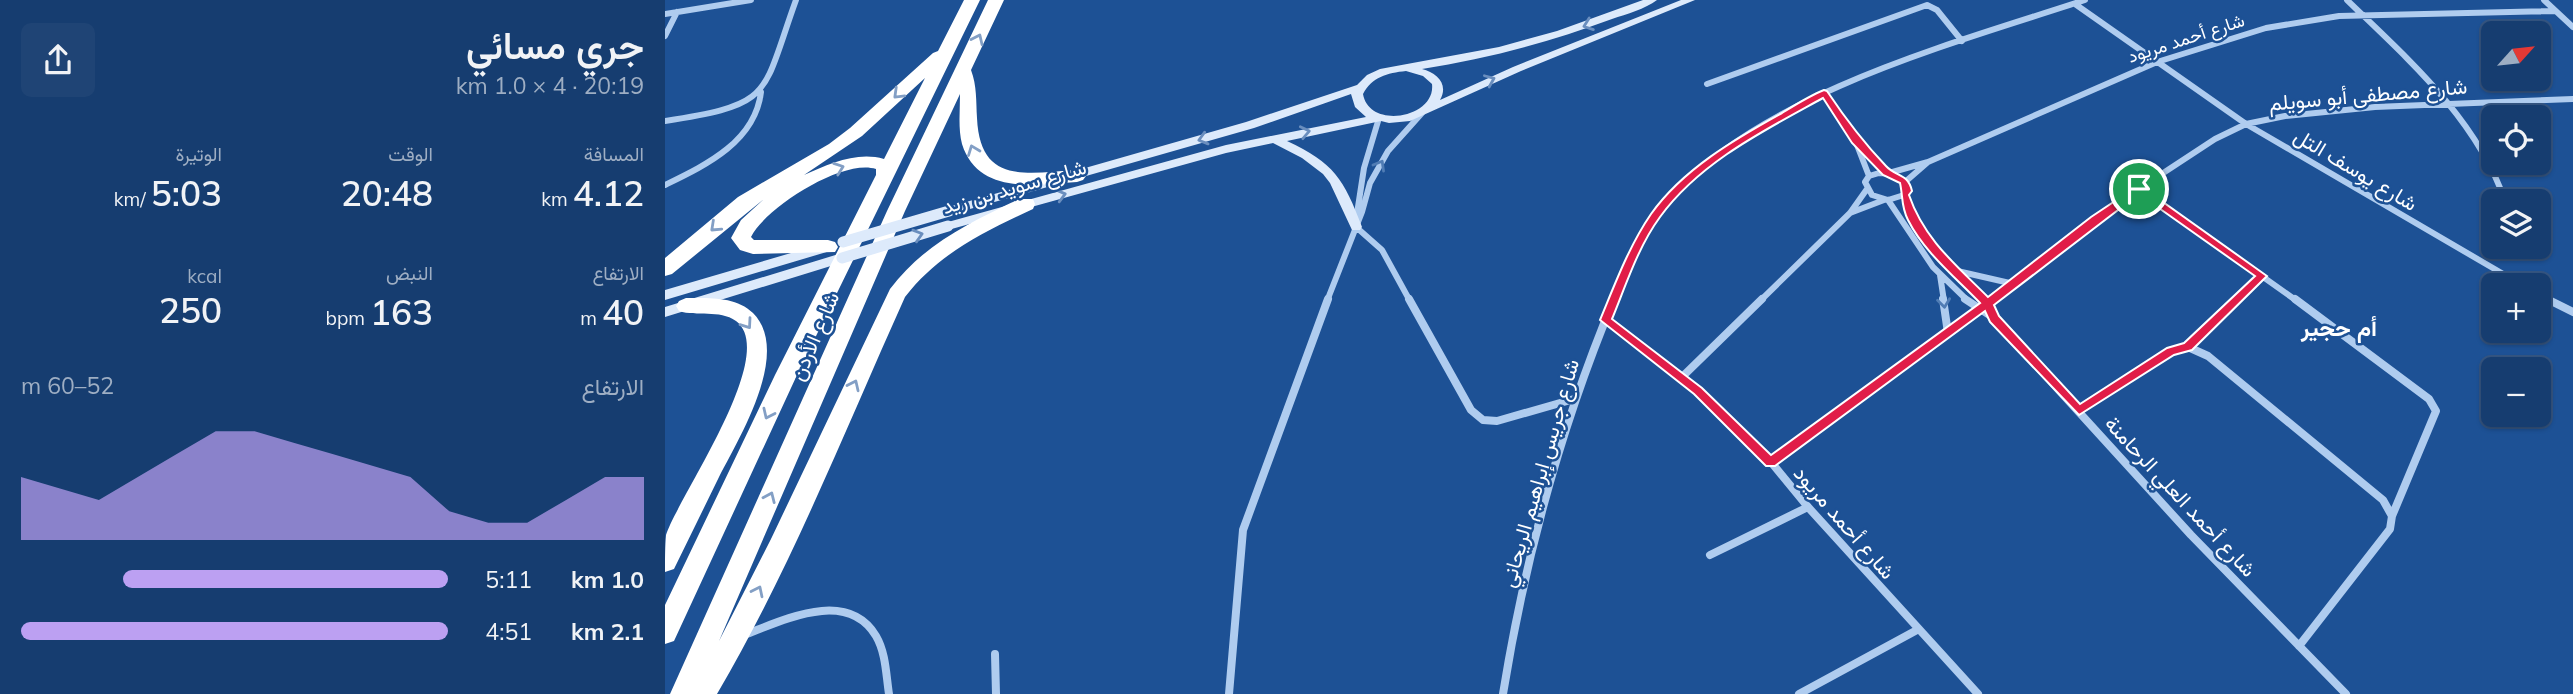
<!DOCTYPE html>
<html lang="ar">
<head>
<meta charset="utf-8">
<style>
  :root { --surface:#163d70; --page:#1f4475; --text:#f1f3f6; --muted:#9eaec3; --line:#355683; --accent:#bca0f2 }
  body { margin:0; font-family:Mulish,Vazirmatn,sans-serif; background:var(--page); color:var(--text); direction:rtl; height:100vh; display:flex; flex-direction:column; font-size:26px; white-space:nowrap }
  * { box-sizing:border-box; margin:0 }
  p { font-size:23px; color:var(--muted) }
  .icon { flex:none; width:38px; height:38px; fill:none; stroke:currentColor; stroke-width:2; stroke-linecap:round; stroke-linejoin:round }
  .map { position:relative; flex:1; overflow:hidden; direction:ltr }
  .drawer { display:flex; flex-direction:column; background:var(--surface); width:665px }
  .drawer>* { flex:none }
  .needle { width:46px; rotate:63deg }
  .controls { position:absolute; left:1816px; top:21px; display:grid; gap:14px }
  .controls a { display:grid; place-items:center; width:70px; height:70px; border-radius:10px; background:var(--surface); box-shadow:0 2px 5px #0004,0 0 0 2px var(--line); font-size:35px }
  .pin { position:absolute; display:grid; place-items:center; width:60px; height:60px; color:#fff; margin:-30px; border:4px solid #fff; border-radius:50%; box-shadow:0 2px 7px #0007 }
  .round { display:grid; place-items:center; flex:none; width:74px; height:74px; border-radius:10px; background:var(--page) }
  .overview { display:flex; align-items:center; justify-content:space-between; height:119px; padding:0 21px }
  h1 { font-size:38px; font-weight:600; line-height:52px }
  .metrics { display:grid; grid-template-columns:repeat(3,1fr); gap:10px; height:119px; padding:7px 21px }
  .metrics div { display:grid; align-content:center }
  .metrics b { font-size:35px; font-weight:600 }
  .metrics small { font-size:19px; font-weight:400 }
  .metrics p { font-size:19px }
  .chart { height:196px; padding:14px 21px }
  .chart p { display:flex; justify-content:space-between }
  .chart svg { width:100%; height:126px; margin-top:7px; fill:var(--accent); opacity:.7 }
  ul { padding:0 21px; list-style:none; font-size:23px }
  li { display:grid; grid-template-columns:112px 84px 1fr; align-items:center; height:52px }
  li i { height:18px; border-radius:9px; background:var(--accent) }
  main { display:flex; flex:1; min-height:0 }
  .map>svg:first-child { display:block }
</style>
</head>
<body>
<main>
<div class="map">
<svg width="1908" height="694" viewBox="0 0 1908 694">
  <rect width="100%" height="100%" fill="#1d5195"/>
  <g fill="none" stroke-linecap="round" stroke-linejoin="round">
    <path stroke="#afccef" stroke-width="6" d="M1682,0C1743,59 1812,119 1840,201
      M1879,0L1908,27
      M1410,4L1581,124L1857,285
      M0,14L86,0
      M0,36L12,12
      M1042,84L1262,5L1272,10L1297,41
      M1159,93L1191,141L1222,173
      M0,121C110,104 96,97 131,0
      M1192,145L1204,176
      M1214,173C1226,173 1236,176 1242,187L1239,195L1223,200L1207,195L1200,182L1204,176Z
      M1224,173L1263,162L1492,62L1601,28L1674,16L1890,11
      M1240,182L1263,162
      M0,185C41,165 90,142 96,92
      M1474,189L1632,301
      M1239,195C1254,240 1287,268 1320,301
      M1223,200L1268,267L1303,301
      M1185,213L1219,200
      M691,220L699,168L714,118
      M691,227L717,250L745,301
      M1288,270L1349,284
      M1275,275L1279,301
      M1874,295L1885,301
      M662,301L697,212L705,183L723,151L757,113
      M948,301C964,261 983,222 1012,191C1106,91 1293,42 1420,0
      M1095,301L1185,213L1202,189
      M1326,301L1454,202L1550,139L1581,124L1620,116L1710,107L1908,99
      M1571,301L1597,276"/>
    <path stroke="#afccef" stroke-width="8" d="M744,299L806,410L818,420L832,421L909,399
      M1278,299L1283,333
      M1300,299L1329,318
      M1318,299L1329,319L1526,535L1681,694
      M1630,299L1764,399L1771,411L1727,516
      M1882,299L1908,312
      M941,320L1033,391L1106,462L1143,507L1313,694
      M1523,347L1573,299
      M1016,378L1097,299
      M1414,411L1506,351L1523,347L1543,356L1718,500L1727,516L1725,529L1634,646
      M1106,462L1329,299
      M1045,555L1143,507
      M79,635C119,620 182,588 211,636C221,653 221,675 224,694
      M330,654L331,694
      M564,694L578,530L663,299
      M838,694C860,558 896,426 949,299
      M1134,694L1252,630"/>
    <path fill="#ddeafb" fill-rule="evenodd" d="M978,0H992C980,9 962,14 947,19C885,42 822,59 757,69C772,73 784,84 775,100L848,67L1016,0H1030L856,71L745,121L724,123L716,121L622,141C669,163 679,179 697,227L695,230H687L665,183L658,174L637,158L608,143L561,153L283,230L277,226L283,222L561,145L701,117L690,107L686,94L589,128L284,215L278,211L280,208L581,122L692,85L702,75L715,69L834,47L892,31ZM741,71L758,76L767,84C771,118 704,130 698,94C707,77 722,73 741,71Z
      M160,243L166,248L165,251L0,300V290Z
      M177,253L182,255L184,258L182,261L0,317V307Z"/>
    <path fill="#fff" fill-rule="evenodd" d="M299,0H315L132,375L9,641L0,644V605L110,375L211,175V169C178,158 100,208 86,237L89,240H163L170,242L173,247L170,252L88,254L75,250L66,238L76,220L99,199L7,274L0,276V258L73,197L164,144L185,128L268,53L273,51ZM260,78L219,159C192,151 164,164 139,175L197,136Z
      M323,0H339L306,70C312,86 311,101 312,118C315,185 361,173 412,170L418,172L421,176L418,180L412,182C371,185 313,195 297,144C293,129 295,111 295,94L240,211L54,641L106,539L225,289C259,244 304,223 354,199H368L370,204L368,209C319,232 274,253 240,297C180,430 126,568 52,694H5L222,211Z
      M21,298C42,298 71,296 88,313C127,352 74,438 54,477C39,508 24,538 9,569L0,572C0,561 0,545 1,535C13,497 115,354 71,321C54,309 32,317 14,311L11,306L14,301Z"/>
    <path stroke="#ddeafb" stroke-width="11" d="M178,242L284,211
      M177,258L283,226"/>
  </g>
  <defs><path id="oneway-chevron" d="M-2-3.5L2.5 0L-2 3.5" fill="none" stroke-width="1.6" stroke-linecap="round" stroke-linejoin="round" transform="scale(1.75)"/></defs>
  <g stroke="#6a8ebe">
    <use href="#oneway-chevron" transform="translate(923 25) rotate(160)"/>
    <use href="#oneway-chevron" transform="translate(825 80) rotate(-23)"/>
    <use href="#oneway-chevron" transform="translate(640 132) rotate(-12)"/>
    <use href="#oneway-chevron" transform="translate(538 139) rotate(164)"/>
    <use href="#oneway-chevron" transform="translate(396 195) rotate(-15)"/>
    <use href="#oneway-chevron" transform="translate(253 235) rotate(-17)"/>
  </g>
  <g stroke="#839fc5">
    <use href="#oneway-chevron" transform="translate(313 39) rotate(-65)"/>
    <use href="#oneway-chevron" transform="translate(233 94) rotate(136)"/>
    <use href="#oneway-chevron" transform="translate(308 150) rotate(-111)"/>
    <use href="#oneway-chevron" transform="translate(174 168) rotate(-20)"/>
    <use href="#oneway-chevron" transform="translate(50 227) rotate(137)"/>
    <use href="#oneway-chevron" transform="translate(82 324) rotate(55)"/>
    <use href="#oneway-chevron" transform="translate(189 385) rotate(-65)"/>
    <use href="#oneway-chevron" transform="translate(103 414) rotate(115)"/>
    <use href="#oneway-chevron" transform="translate(105 497) rotate(-66)"/>
    <use href="#oneway-chevron" transform="translate(93 591) rotate(-64)"/>
  </g>
  <g stroke="#507cb4">
    <use href="#oneway-chevron" transform="translate(715 165) rotate(-60)"/>
    <use href="#oneway-chevron" transform="translate(1279 303) rotate(83)"/>
  </g>
  <path fill="#e11d48" stroke="#fff" stroke-width="2" fill-rule="evenodd" d="M1159,90L1162,91C1180,118 1198,142 1221,166C1231,177 1243,173 1247,191L1244,195C1259,239 1291,265 1323,297L1426,217L1474,185L1602,276L1527,350L1509,355L1414,415L1325,322L1320,311L1110,466H1101L1029,394L935,320C950,284 964,246 986,214C1018,169 1070,139 1117,113C1130,105 1144,96 1159,90ZM1158,98L1187,143L1218,175L1235,183C1238,196 1236,207 1243,220C1259,252 1290,277 1315,303L1106,455L1037,388L947,319C961,285 973,247 995,217C1035,162 1100,130 1158,98ZM1474,194L1590,276L1519,343L1502,348L1415,404L1334,316L1329,305Z"/>
  <g text-anchor="middle" dominant-baseline="central" stroke-width="5" stroke-linejoin="round" paint-order="stroke">
    <g font-size="18" fill="#fff" stroke="#1d5195">
      <text transform="translate(1521 38) rotate(-18)">شارع أحمد مريود</text>
    </g>
    <g font-size="21" fill="#fff" stroke="#1d5195">
      <text transform="translate(1703 94) rotate(-5)">شارع مصطفى أبو سويلم</text>
      <text transform="translate(1691 169) rotate(31)">شارع يوسف التل</text>
      <text transform="translate(349 186) rotate(-16)">شارع سويد بن زيد</text>
      <text transform="translate(149 336) rotate(-67)">شارع الأردن</text>
      <text transform="translate(874 473) rotate(-74)">شارع جريس إبراهيم الريحاني</text>
      <text transform="translate(1516 496) rotate(47)">شارع أحمد العلي الرحامنة</text>
      <text transform="translate(1180 522) rotate(49)">شارع أحمد مريود</text>
    </g>
    <g font-size="23" font-weight="bold" fill="#fff" stroke="#1d5195">
      <text x="1674" y="327">أم حجير</text>
    </g>
  </g>
</svg>
<div class="controls">
<a><svg class="needle" viewBox="-14 -14 28 28"><path d="M0-13l5 13h-10z" fill="#e53935"/><path d="M0 13l5-13h-10z" fill="#9eaec3"/></svg></a>
<a><svg class="icon" aria-label="locate" viewBox="0 0 24 24"><circle cx="12" cy="12" r="6"/><path d="M12 2v4M12 18v4M2 12h4M18 12h4"/></svg></a>
<a><svg class="icon" aria-label="layers" viewBox="0 0 24 24"><path d="M12 4l9 5-9 5-9-5zM3 14l9 5 9-5"/></svg></a>
<a>+</a>
<a>−</a>
</div>
<div class="pin" style="left:1474px;top:189px;background:#1e9e55"><svg class="icon" aria-label="arrive" viewBox="0 0 24 24"><path d="M6 21V4h12l-3 4 3 4H6"/></svg></div>
</div>
<section class="drawer">
<div class="overview"><div><h1>جري مسائي</h1><p>20:19 · 4 × 1.0 km</p></div><a class="round"><svg class="icon" aria-label="share" viewBox="0 0 24 24"><path d="M12 15V3M7 8l5-5 5 5M5 13v7h14v-7"/></svg></a></div>
<div class="metrics">
<div><p>المسافة</p><b>4.12<small> km</small></b></div>
<div><p>الوقت</p><b>20:48</b></div>
<div><p>الوتيرة</p><b>5:03<small> /km</small></b></div>
</div>
<div class="metrics">
<div><p>الارتفاع</p><b>40<small> m</small></b></div>
<div><p>النبض</p><b>163<small> bpm</small></b></div>
<div><p>kcal</p><b>250</b></div>
</div>
<div class="chart"><p><span>الارتفاع</span>52–60 m</p>
<svg viewBox="0 0 160 44" preserveAspectRatio="none"><path d="M0 44V22L10 26L20 30L30 22L40 14L50 6L60 6L70 10L80 14L90 18L100 22L110 34L120 38L130 38L140 30L150 22L160 22V44z"/></svg>
</div>
<ul>
<li><b>1.0 km</b>5:11<i style="width:76%"></i></li>
<li><b>2.1 km</b>4:51<i style="width:100%"></i></li>
</ul>
</section>
</main>
</body>
</html>
